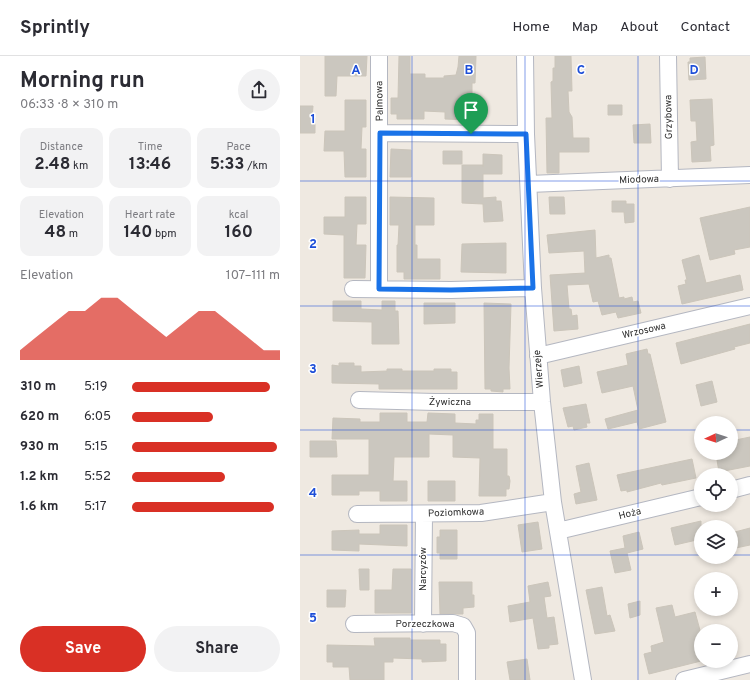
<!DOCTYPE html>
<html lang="en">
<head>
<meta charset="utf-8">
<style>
  :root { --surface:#fff; --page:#f2f2f3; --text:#2b2b33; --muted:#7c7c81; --line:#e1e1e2; --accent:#d93025 }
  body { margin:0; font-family:Overpass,sans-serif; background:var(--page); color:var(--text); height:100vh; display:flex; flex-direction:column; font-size:15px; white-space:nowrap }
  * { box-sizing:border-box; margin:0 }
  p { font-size:13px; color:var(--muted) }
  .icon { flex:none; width:22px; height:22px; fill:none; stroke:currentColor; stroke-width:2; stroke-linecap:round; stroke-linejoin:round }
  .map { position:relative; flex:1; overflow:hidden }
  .drawer { display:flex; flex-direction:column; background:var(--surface); width:300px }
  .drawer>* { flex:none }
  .needle { width:26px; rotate:267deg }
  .controls { position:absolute; left:394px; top:360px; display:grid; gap:8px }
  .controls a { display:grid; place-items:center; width:44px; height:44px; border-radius:50%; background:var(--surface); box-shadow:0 2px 6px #0003; font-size:20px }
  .pin { position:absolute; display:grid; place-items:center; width:34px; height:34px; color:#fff; margin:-41px -17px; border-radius:50% 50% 50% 0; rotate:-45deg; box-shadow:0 0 4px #0007 }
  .pin .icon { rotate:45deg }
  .round { display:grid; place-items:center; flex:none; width:42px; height:42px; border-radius:21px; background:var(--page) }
  .summary { display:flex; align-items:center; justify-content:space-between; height:68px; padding:0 20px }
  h1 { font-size:22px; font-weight:700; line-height:30px }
  .figures { display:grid; grid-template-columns:repeat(3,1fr); gap:6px; height:68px; padding:4px 20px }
  .figures div { display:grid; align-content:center; border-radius:10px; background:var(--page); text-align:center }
  .figures b { font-size:17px; font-weight:700 }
  .figures small { font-size:11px; font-weight:400 }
  .figures p { font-size:11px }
  .chart { height:112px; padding:8px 20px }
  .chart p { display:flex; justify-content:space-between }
  .chart svg { width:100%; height:72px; margin-top:4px; fill:var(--accent); opacity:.7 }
  .cta { display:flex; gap:8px; margin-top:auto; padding:8px 20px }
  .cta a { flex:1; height:46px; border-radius:24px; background:var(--accent); color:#fff; font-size:16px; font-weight:700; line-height:46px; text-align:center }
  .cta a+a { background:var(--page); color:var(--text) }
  ul { padding:0 20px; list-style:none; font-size:13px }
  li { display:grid; grid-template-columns:64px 48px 1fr; align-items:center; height:30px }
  li i { height:10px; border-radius:5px; background:var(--accent) }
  header { display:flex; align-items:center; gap:24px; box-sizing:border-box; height:56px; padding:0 20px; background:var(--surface); border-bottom:1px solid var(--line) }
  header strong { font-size:19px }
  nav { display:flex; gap:22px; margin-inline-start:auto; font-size:14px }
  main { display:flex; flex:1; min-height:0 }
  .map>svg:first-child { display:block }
</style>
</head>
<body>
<header>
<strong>Sprintly</strong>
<nav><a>Home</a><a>Map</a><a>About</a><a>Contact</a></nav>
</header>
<main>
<section class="drawer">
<div class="summary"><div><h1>Morning run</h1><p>06:33 · 8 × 310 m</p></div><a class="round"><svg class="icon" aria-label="share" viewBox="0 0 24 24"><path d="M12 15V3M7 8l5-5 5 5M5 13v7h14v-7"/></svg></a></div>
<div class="figures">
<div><p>Distance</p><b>2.48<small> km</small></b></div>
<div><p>Time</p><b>13:46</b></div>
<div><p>Pace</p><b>5:33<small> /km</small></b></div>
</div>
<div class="figures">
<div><p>Elevation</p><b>48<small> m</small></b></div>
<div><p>Heart rate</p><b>140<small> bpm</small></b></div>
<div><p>kcal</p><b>160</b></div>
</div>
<div class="chart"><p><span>Elevation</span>107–111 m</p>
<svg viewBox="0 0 160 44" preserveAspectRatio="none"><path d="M0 44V38L10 30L20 22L30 14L40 14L50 6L60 6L70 14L80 22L90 30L100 22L110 14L120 14L130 22L140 30L150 38L160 38V44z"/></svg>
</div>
<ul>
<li><b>310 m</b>5:19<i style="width:93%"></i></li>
<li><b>620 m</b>6:05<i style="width:55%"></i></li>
<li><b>930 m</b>5:15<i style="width:98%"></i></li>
<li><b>1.2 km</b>5:52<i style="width:63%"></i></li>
<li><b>1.6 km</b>5:17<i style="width:96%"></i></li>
</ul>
<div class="cta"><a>Save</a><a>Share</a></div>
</section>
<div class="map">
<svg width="450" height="624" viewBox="0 0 450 624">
  <rect width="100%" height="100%" fill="#efe9e1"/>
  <path fill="#cbc7bf" stroke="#cbc5ba" d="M25,0H67L66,20H37L36,40H25Z
    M99,0H110V18H125V22H144V20L156,19L158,11L159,0H176L175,27H172V64L145,63V56L124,55V63H97V58H91V42H98Z
    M255,0H271L272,35H268L269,56L272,61L273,82H289V96H259V117H247L246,62H252L251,26L253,25V12H255Z
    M405,1L406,23L389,24L388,6H390V2Z
    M412,43L414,89L410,90L411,105L392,106L391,86L397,85L396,65H391L390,44Z
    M45,44H66V71H62L61,93H66V121H45L44,95H24L25,75H45Z
    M308,49H322V59H308Z
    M0,50H13L12,62H15V77H0Z
    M350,68L351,87H334L333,69Z
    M91,93L111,94V121H90Z
    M143,95H162V108H143Z
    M183,98L202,99V118H183V142L196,141V145H201L203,165L184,166L183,148L162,147V109H183V111Z
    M45,141H66V168H57L56,189H66L65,222H44V179L24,178V161H45Z
    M90,141L134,142V169H115V189H117V203H140V223H104V216H97V189H98L99,169H90Z
    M249,141H264L265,158H250Z
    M312,145H326V148H334V166L325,167L324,156H312Z
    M450,151V191L434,194L435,198L410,204L400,162Z
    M295,174L296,202L309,199V202H311L319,242L324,241V243L332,241L333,246L338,245L341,257L318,262L316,256L302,259L298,245L293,246L289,228L267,229L269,253H271L272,260L277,259L278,273L254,275L250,219L285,217L284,195L249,197L247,179Z
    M206,187V217L161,216L162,188Z
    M399,199L406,227L440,219L443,234L382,248L378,230L386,228L385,224H387L382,204Z
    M33,245H61V253L82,254V245H95V255H98L99,288H72V266L33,265Z
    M124,247H155V267L124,268Z
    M184,247L211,248L209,312L210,333H203V336L191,335V333H185Z
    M450,268V287L434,291L435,293L381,308L376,287Z
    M347,293L348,298H350L366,366L339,373L337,366L308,373L305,363L338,354L333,330L302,337L297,316L328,309L326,298Z
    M39,307H54V310H61V316L87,315V313H102V315H134V313H151V316H157V333H79V328L32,327V309L39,310Z
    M279,310L282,327L264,331L261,314Z
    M412,325L417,346L401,350L396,329Z
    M286,348L290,367H286L287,371L274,374L273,370L268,371L263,352Z
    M80,357H107V366H127L128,357L155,358V367L176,368V364H179V358H193V393H207V420H209L210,425L209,433H206V440H179L180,402L153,401V379L129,378V401H94L93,425H107V445H80V435H59V439H32V419H69V383H32L33,362L60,363V366H80Z
    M450,381V410L419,416L417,404L421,403L420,397H431V385Z
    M10,385H36L37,401H10Z
    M392,403L396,422L362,429L361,427L327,436V434L321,435L317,419Z
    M289,407L297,444L276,448L274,438L281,436L276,410Z
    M128,425H155V445H128Z
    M401,465V483L375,489L371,472Z
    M238,466L242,493L222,496L218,469Z
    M80,469H107V490L59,488V495L32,494V475L59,474V478H80Z
    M450,472V489L431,493V477Z
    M140,474H157V503H140V497H137V481H140Z
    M339,476L343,493L327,497L331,514L315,517L310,495L325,492L323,480Z
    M59,513H69V534H60Z
    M93,513H111V557H75V534H92Z
    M139,526H172V539H174V551L163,552V558H140Z
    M248,526L251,540L244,541L247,562L254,561L258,588L249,589V592L238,593L233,562L210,566L208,550L230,546L228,530Z
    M302,531L307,560L310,559L315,575L295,578L286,534Z
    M27,534H46L45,551H27Z
    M340,545V559L330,562L328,548Z
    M372,549L375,561L395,556L401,578V605L349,618L344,598L352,596L351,590L364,586L356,552Z
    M74,582H110V584H140V588H146V605L122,606V603L93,602V606H84V624H50L49,611H33V606H27V589L75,590Z
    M227,603L230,624H210L207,606Z"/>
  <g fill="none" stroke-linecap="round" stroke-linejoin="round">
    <defs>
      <path id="minor" d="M225,0L226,78L233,232L242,346L253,446L283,624
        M368,0L370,123
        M80,77L226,78
        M229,128L450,119
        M53,233L151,234L233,232
        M79,233V0
        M238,300L450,250
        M59,344L135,346H242
        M431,434L450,429
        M57,458L181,457L253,446
        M258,475L401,441
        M54,568L153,567L163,570L167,577V624
        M123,568L124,458
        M384,624L450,608"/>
    </defs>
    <use href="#minor" stroke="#b4b7c1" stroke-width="18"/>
    <use href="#minor" stroke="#fff" stroke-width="16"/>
  </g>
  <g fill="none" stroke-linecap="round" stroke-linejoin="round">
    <defs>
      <path id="route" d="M80,77L226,78L233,232L151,234L79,233Z"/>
    </defs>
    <use href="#route" stroke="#fff" stroke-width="8"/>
    <use href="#route" stroke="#1a73e8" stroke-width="5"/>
  </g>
  <path fill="none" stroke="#1d4ed8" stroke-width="1" stroke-opacity="0.55" d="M112,0V624M225,0V624M338,0V624M0,125H450M0,250H450M0,374H401M431,374H450M0,499H401M431,499H450"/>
  <g text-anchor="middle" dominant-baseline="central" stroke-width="3" stroke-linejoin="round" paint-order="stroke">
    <g font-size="10" fill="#2e2e2e" stroke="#fff">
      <text transform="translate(80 45) rotate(-91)">Palmowa</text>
      <text transform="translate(369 61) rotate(-91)">Grzybowa</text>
      <text transform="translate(339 124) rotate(-2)">Miodowa</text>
      <text transform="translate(344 275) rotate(-13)">Wrzosowa</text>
      <text transform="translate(239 313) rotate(-95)">Wierzeje</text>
      <text x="150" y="346">Żywiczna</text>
      <text transform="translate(156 457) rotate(-2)">Poziomkowa</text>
      <text transform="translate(330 458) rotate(-14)">Hoża</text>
      <text transform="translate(123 513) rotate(-90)">Narcyzów</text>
      <text x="125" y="568">Porzeczkowa</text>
    </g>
  </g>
  <g font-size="13" text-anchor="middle" font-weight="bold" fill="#1d4ed8" stroke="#fff" stroke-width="3" stroke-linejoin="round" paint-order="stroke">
    <text x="56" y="18">A</text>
    <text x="169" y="18">B</text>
    <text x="281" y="18">C</text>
    <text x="394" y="18">D</text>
    <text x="13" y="67">1</text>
    <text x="13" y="192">2</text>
    <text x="13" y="317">3</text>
    <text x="13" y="441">4</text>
    <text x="13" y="566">5</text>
  </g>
</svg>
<div class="controls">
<a><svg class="needle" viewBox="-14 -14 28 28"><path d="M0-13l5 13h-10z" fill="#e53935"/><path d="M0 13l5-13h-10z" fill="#7c7c81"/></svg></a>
<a><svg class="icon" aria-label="locate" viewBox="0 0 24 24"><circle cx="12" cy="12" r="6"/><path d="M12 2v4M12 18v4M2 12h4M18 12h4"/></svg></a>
<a><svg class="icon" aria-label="layers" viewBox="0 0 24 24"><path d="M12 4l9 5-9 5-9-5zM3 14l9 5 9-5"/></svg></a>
<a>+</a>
<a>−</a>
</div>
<div class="pin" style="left:171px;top:78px;background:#1e9e55"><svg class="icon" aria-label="arrive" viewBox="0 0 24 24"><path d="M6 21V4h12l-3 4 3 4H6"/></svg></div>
</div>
</main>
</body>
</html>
